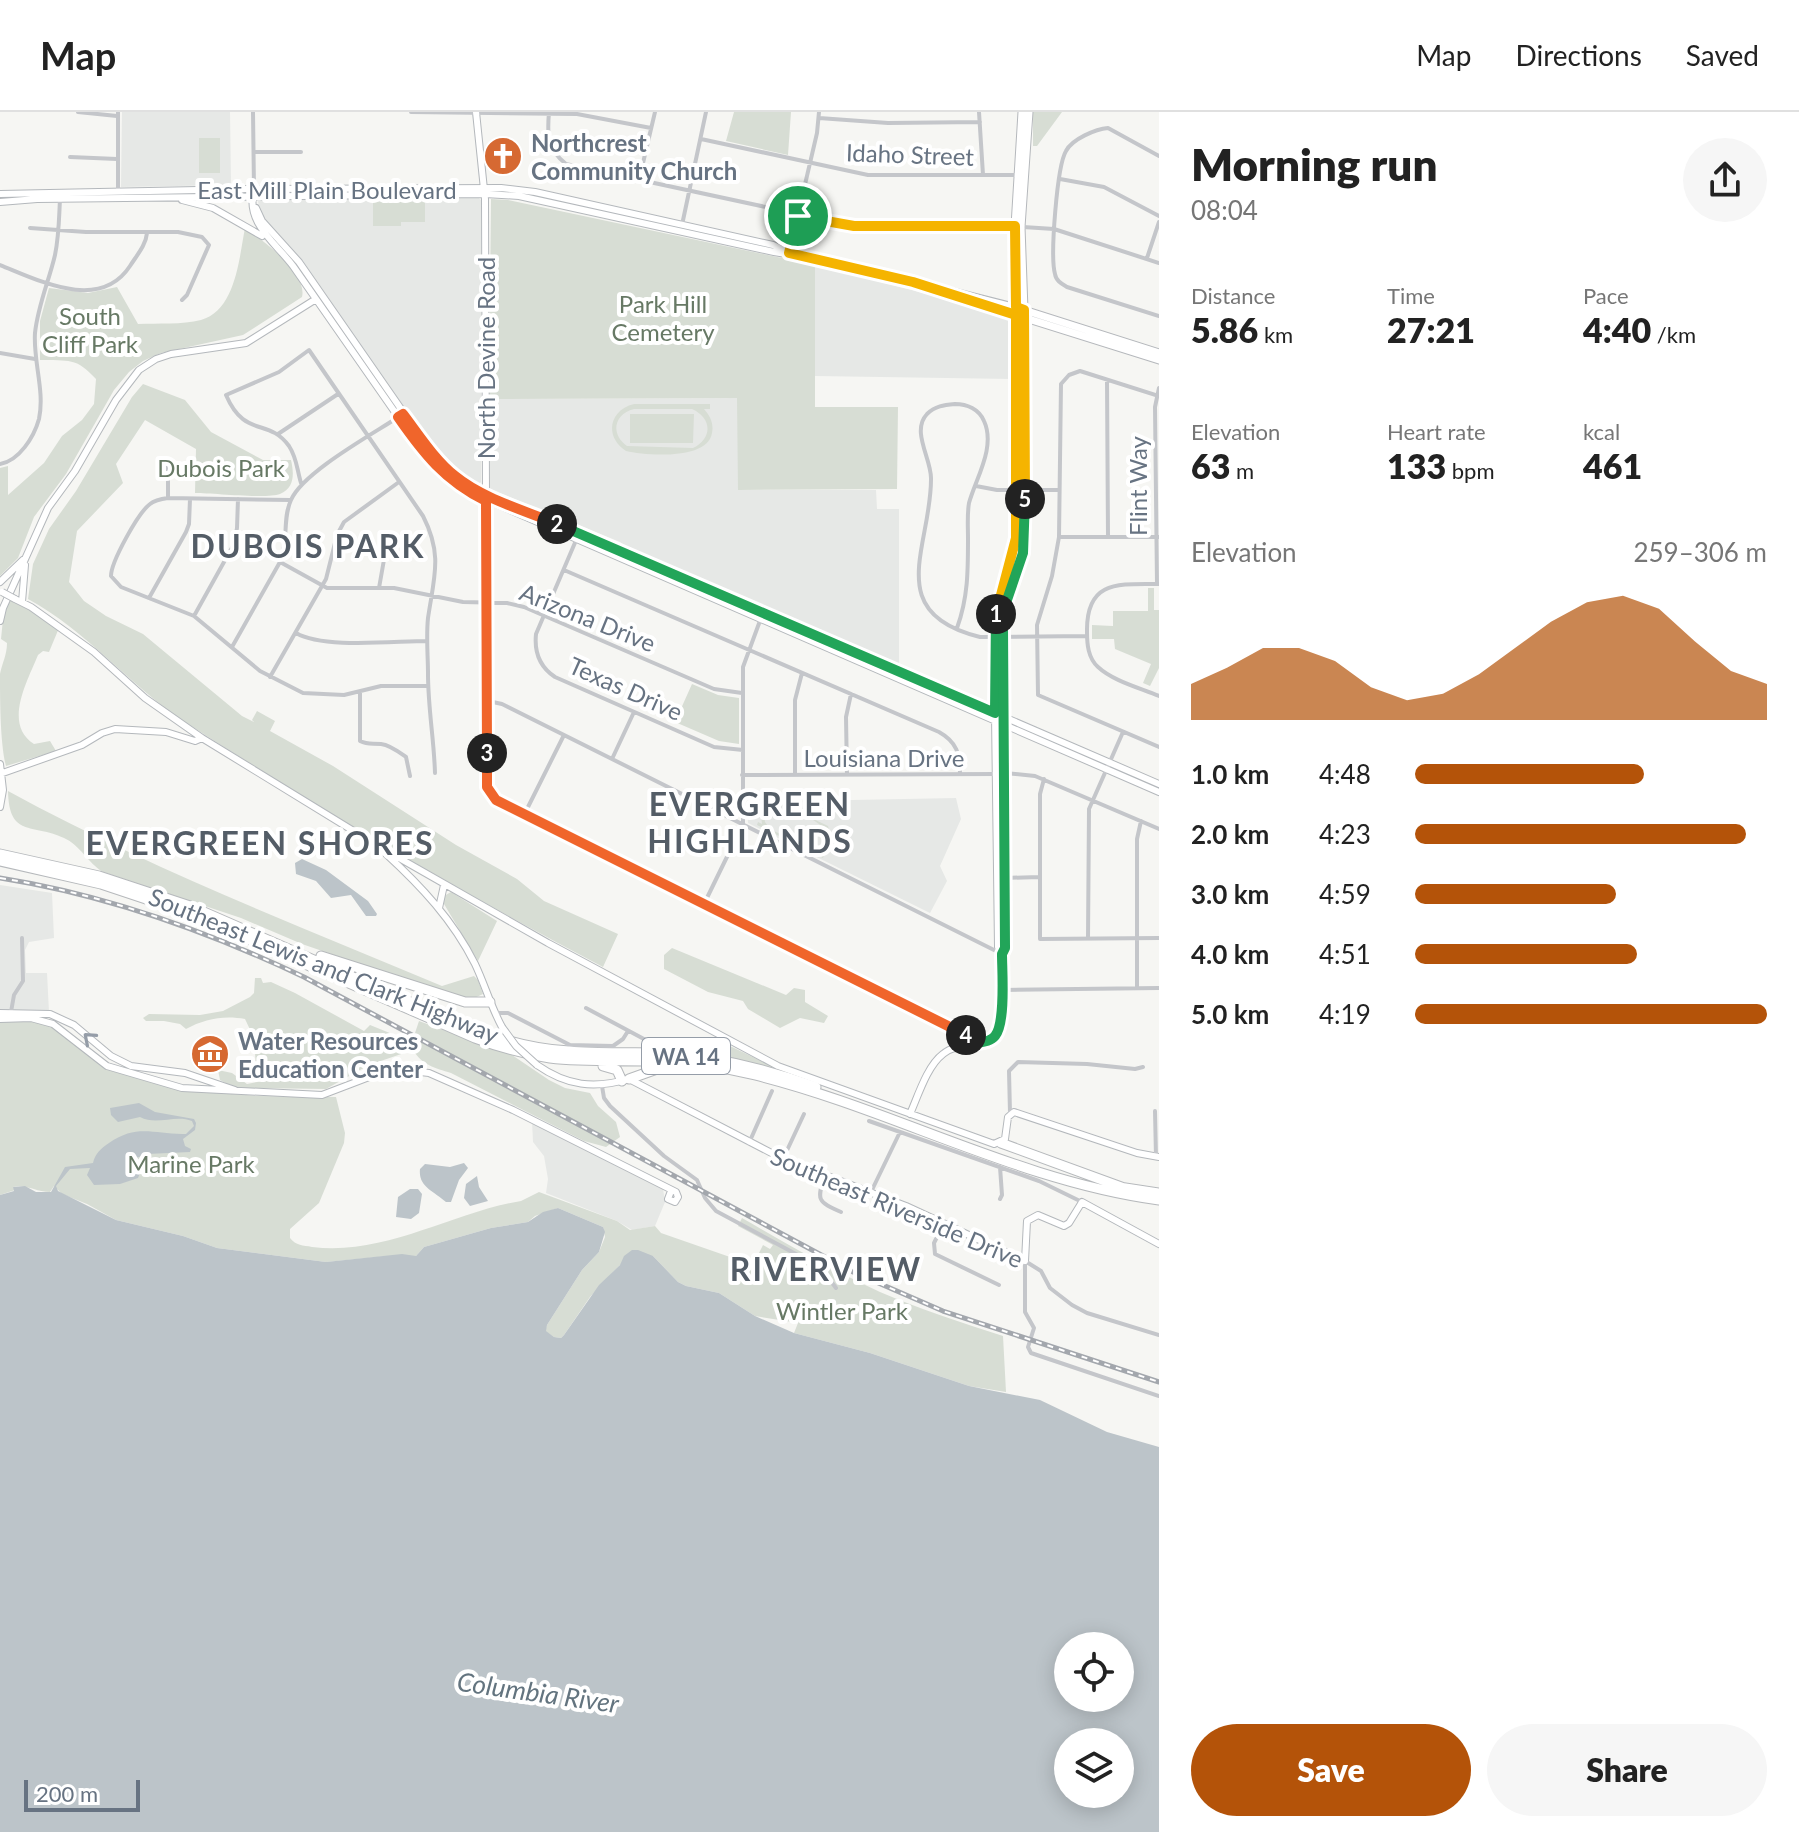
<!DOCTYPE html>
<html lang="en">
<head>
<meta charset="utf-8">
<style>
  :root { --surface:#fff; --page:#f6f6f6; --text:#222; --muted:#767676; --line:#e0e0e0; --accent:#b45309 }
  body { margin:0; font-family:Lato,sans-serif; background:var(--page); color:var(--text); height:100vh; display:flex; flex-direction:column; font-size:30px; white-space:nowrap }
  * { box-sizing:border-box; margin:0 }
  p { font-size:26px; color:var(--muted) }
  .icon { flex:none; width:44px; height:44px; fill:none; stroke:currentColor; stroke-width:2; stroke-linecap:round; stroke-linejoin:round }
  .map { position:relative; flex:1; overflow:hidden }
  .sheet { display:flex; flex-direction:column; background:var(--surface); width:640px }
  .sheet>* { flex:none }
  .tools { position:absolute; left:1054px; top:1520px; display:grid; gap:16px }
  .tools a { display:grid; place-items:center; width:80px; height:80px; border-radius:50%; background:var(--surface); box-shadow:0 4px 20px #0003; font-size:40px }
  .scale { position:absolute; left:24px; bottom:20px; width:116px; box-sizing:border-box; padding-left:8px; border:4px solid #677382; border-top:0; font-size:22px; line-height:28px; white-space:nowrap; color:#677382; -webkit-text-stroke:6px #fff; paint-order:stroke }
  .pin { position:absolute; display:grid; place-items:center; width:68px; height:68px; color:#fff; margin:-34px; border:4px solid #fff; border-radius:50%; box-shadow:0 2px 8px #0007 }
  .km { position:absolute; width:40px; height:40px; margin:-20px; border-radius:50%; background:#222; color:#fff; font-size:22px; line-height:40px; text-align:center }
  .round { display:grid; place-items:center; flex:none; width:84px; height:84px; border-radius:42px; background:var(--page) }
  .summary { display:flex; align-items:center; justify-content:space-between; height:136px; padding:0 32px }
  h1 { font-size:44px; font-weight:800; line-height:60px }
  .stats { display:grid; grid-template-columns:repeat(3,1fr); gap:12px; height:136px; padding:8px 32px }
  .stats div { display:grid; align-content:center }
  .stats b { font-size:34px; font-weight:800 }
  .stats small { font-size:22px; font-weight:400 }
  .stats p { font-size:22px }
  .chart { height:224px; padding:16px 32px }
  .chart p { display:flex; justify-content:space-between }
  .chart svg { width:100%; height:144px; margin-top:8px; fill:var(--accent); opacity:.7 }
  .cta { display:flex; gap:16px; margin-top:auto; padding:16px 32px }
  .cta a { flex:1; height:92px; border-radius:48px; background:var(--accent); color:#fff; font-size:32px; font-weight:800; line-height:92px; text-align:center }
  .cta a+a { background:var(--page); color:var(--text) }
  ul { padding:0 32px; list-style:none; font-size:26px }
  li { display:grid; grid-template-columns:128px 96px 1fr; align-items:center; height:60px }
  li i { height:20px; border-radius:10px; background:var(--accent) }
  header { display:flex; align-items:center; gap:48px; box-sizing:border-box; height:112px; padding:0 40px; background:var(--surface); border-bottom:2px solid var(--line) }
  header strong { font-size:38px }
  nav { display:flex; gap:44px; margin-inline-start:auto; font-size:28px }
  main { display:flex; flex:1; min-height:0 }
  .map>svg:first-child { display:block }
</style>
</head>
<body>
<header>
<strong>Map</strong>
<nav><a>Map</a><a>Directions</a><a>Saved</a></nav>
</header>
<main>
<div class="map">
<svg width="1159" height="1720" viewBox="0 0 1159 1720">
  <rect width="100%" height="100%" fill="#f6f6f3"/>
  <path fill="#e6e8e6" d="M122,0H230L231,73L121,75Z
    M478,85L481,88V370L478,373L456,360L427,329L303,149L264,109L258,90L259,87Z
    M815,153L1012,204V267L815,264Z
    M738,286V378H876L877,397H899V553L629,437L620,430L490,377L489,287Z
    M956,686L961,707L940,754L947,769L930,801L748,711L747,690Z
    M0,773L52,781L54,826L29,830L25,838L26,861H47L49,900L15,898L0,910Z
    M532,1009L663,1077L665,1090L655,1114L632,1118L617,1109L546,1081L548,1067L544,1044L533,1030Z"/>
  <path fill="#d7ddd4" fill-rule="evenodd" d="M734,0H791L788,43L726,29Z
    M1033,0H1062L1037,34H1033Z
    M199,26H220V61H199Z
    M491,87L508,88L815,153V295H898L897,377L738,378L737,286L489,287Z
    M373,90H425V110H401V114H373Z
    M245,116C263,128 308,162 302,185L243,223L161,241L143,249L129,260L114,278L66,362L34,405L18,446L0,464V356L8,354V383L44,351L62,324L82,308L94,292L96,267C76,245 69,249 40,248V209L49,176L88,181L117,175L138,212C158,211 182,213 201,208C236,198 239,146 245,116Z
    M143,272L185,288L211,320L263,348H291C294,361 295,376 280,382C266,387 213,381 195,381L196,337L145,308L116,352L123,371L77,419L69,470L84,489L106,504L143,522L242,604L254,610L252,608L257,599L275,609L270,619L333,654L456,733L517,767L544,789L618,822L603,855C462,781 319,697 185,610C129,573 87,519 28,487L33,452L49,417L76,379L132,285Z
    M634,292H710V297H704C710,304 714,311 712,321C708,348 647,344 626,339C604,325 609,298 634,292ZM634,297H692C712,306 713,326 693,336L627,334C610,322 614,302 634,297Z
    M630,302H694L693,331H630Z
    M1148,476H1154V498H1159V556L1150,574L1143,571L1151,552L1115,537L1114,527H1092V513L1113,514V499H1148Z
    M9,485L59,516L49,540L43,539L38,543C27,570 3,612 34,632L50,629L56,639L6,654C0,632 0,584 0,562C2,551 7,543 7,531L1,527L3,507Z
    M692,572L718,583L739,586V632L719,629L675,610Z
    M8,679C147,755 296,813 442,874L474,864L478,868L483,882L470,888L441,880L302,832L241,806L103,760C88,751 80,733 64,726C32,711 9,726 8,679Z
    M778,690L828,714L832,728L828,736L821,741L824,743L823,746L757,713L758,710L762,712L761,704L765,695ZM773,693C789,693 818,708 829,721L827,733L820,738L811,737L770,717L765,710L764,702Z
    M451,780L497,809L478,849L444,792V784Z
    M672,836L786,883L794,876L805,878V890L828,904L824,911L800,906L780,916L748,897L743,889L708,880L664,857V843Z
    M255,866H261L263,871L271,870L295,881L364,919L370,913L412,930L419,909L512,943L549,968L565,976L590,981L598,994L616,1010L620,1025L606,1035L584,1029L451,961C435,956 422,953 413,938L369,953L326,977L244,976L233,975L220,968L218,958L232,961L247,972L257,970L254,926L245,907C224,903 204,907 186,917L180,912L164,909H146L143,906L149,902L200,903L223,899L250,885L254,881Z
    M33,909L52,913L100,951L121,961L155,968L177,978L259,984L336,985L345,1021L344,1031L319,1091L290,1117V1126C296,1134 303,1133 312,1135C386,1144 450,1101 521,1089L539,1080L617,1109L630,1118L655,1114L661,1121L753,1153L763,1133L770,1137L773,1133L738,1114L742,1106C787,1132 832,1158 880,1180C920,1197 962,1211 1003,1224L1006,1280L969,1274L870,1241L794,1221L798,1211L755,1204L719,1181L686,1174L678,1170L653,1144L620,1153L613,1160L590,1185L564,1223L561,1226L554,1225L545,1219L547,1213L582,1158L599,1140L605,1125L603,1115L558,1096L535,1104L528,1110L491,1116L424,1135L416,1144H388L326,1150L217,1136L183,1124L116,1108L87,1092L62,1082L54,1074L50,1080C36,1080 26,1072 13,1075L15,1078L0,1083V910Z
    M711,925L776,956L701,941Z"/>
  <path fill="#bcc4c9" fill-rule="evenodd" d="M302,747L326,758L368,789L377,802L376,804H366L351,783L331,786L316,769L296,762L295,751Z
    M139,991L155,1000L194,1007L196,1011L195,1018L183,1027L185,1034L191,1037L190,1040L147,1042L128,1049L127,1053L140,1061L138,1066L120,1072L94,1073L87,1063L90,1056L70,1057L56,1074L58,1079L116,1108L183,1124L217,1136L326,1150L402,1142L416,1144L424,1135L491,1116L528,1110L543,1100L558,1096L603,1115L605,1120L599,1140L582,1158L547,1213L546,1219L554,1225L561,1226L564,1223L599,1173L620,1153L624,1144L632,1138H638L653,1144L678,1170L686,1174L719,1181L755,1204L794,1221L870,1241L969,1274L1040,1288L1107,1320L1159,1335V1720H0V1083L14,1079L13,1075L25,1074L36,1080H51L65,1055L93,1051C95,1042 101,1036 109,1031C138,1011 155,1023 186,1022L194,1014L192,1009C175,1002 157,1014 140,1005L118,1010L111,1003L110,996ZM1120,1534V1586H1068V1534ZM1120,1630V1682H1068V1630Z
    M464,1051L468,1056L459,1068L451,1090H446C434,1079 418,1075 420,1057L425,1052L450,1055Z
    M477,1064L479,1075L488,1089L470,1094L464,1086L466,1072Z
    M410,1077H418L422,1082L419,1101L411,1107L396,1105L398,1085Z"/>
  <g fill="none" stroke-linecap="round" stroke-linejoin="round">
    <defs>
      <path id="secondary" d="M476,0L485,87L486,385
        M254,77C245,111 275,130 293,154L422,339L441,360L464,378L1159,680
        M0,82L248,77L501,76L535,80L773,133L786,139
        M182,88L213,96L262,124
        M0,90L37,87L485,82L519,84L774,140L845,152L1019,196
        M256,96L262,109L299,150L433,343L455,364L470,374L1159,672
        M948,180L958,186L1016,203L1017,417C1014,455 995,487 994,525L998,835L1002,842
        M0,470L23,448
        M15,487L31,495L94,540L145,586L202,626L378,734L548,831L778,954L994,1032L1005,1027L1008,1005L1014,1000L1137,1041L1159,1045
        M22,490L25,453
        M0,509L3,496L48,396L75,359L116,288L139,258L156,247L171,242L246,231L316,187
        M0,652L3,678L0,695
        M0,662L82,633L102,621L115,617L166,620L195,629L202,626
        M385,741C421,774 453,808 475,852C485,873 491,895 502,915
        M439,796L444,773
        M0,901L50,902L74,913L111,944L131,954L185,961L235,978
        M0,907L31,906L53,912L107,954L182,976L322,983L385,959L403,958L429,961L513,998L676,1080L678,1085L675,1090L668,1087L671,1079
        M537,953C567,974 594,977 629,967L783,1047L906,1094L1025,1149L1027,1109L1038,1103L1064,1114L1069,1111L1082,1090L1159,1132
        M910,1002C918,984 927,954 943,942C955,932 971,934 985,930C1008,922 1003,862 1002,842L1005,836L1003,515L1007,488L1024,430V203"/>
      <path id="primary" d="M1022,0L1015,114L1016,203L1159,248
        M1029,0L1021,115L1024,198L1159,241"/>
      <path id="highway" d="M0,742L99,764L190,794L463,913C497,927 532,937 569,939C600,942 631,940 661,941C715,944 766,957 816,975
        M0,749L101,772L188,801L475,926C499,935 524,942 550,946C584,950 619,948 653,949C687,950 722,955 755,963C892,997 1018,1069 1159,1088
        M321,844L465,890H490
        M603,954L617,958L622,969
        M629,967L657,957L676,955
        M1001,1031L1124,1076
        M1119,1075L1159,1081"/>
    </defs>
    <use href="#secondary" stroke="#b4b8bc" stroke-width="8"/>
    <use href="#primary" stroke="#b5b8bc" stroke-width="9"/>
    <use href="#highway" stroke="#b6b9bc" stroke-width="11"/>
    <path stroke="#c4c6ca" stroke-width="4" d="M78,0L117,4
      M118,0V79
      M253,0L254,77
      M411,0L577,2L651,16
      M549,0C547,23 547,37 566,52L854,114H1014
      M979,0L983,63
      M819,6L888,11L980,10
      M701,27L868,63H1019
      M254,40H301
      M1159,44L1108,16C1096,17 1072,27 1066,39C1057,54 1050,144 1055,162C1056,169 1062,172 1067,175L1159,204
      M70,45L117,47
      M1060,67L1104,75L1159,104
      M639,68L655,0
      M682,113L706,0
      M1023,115L1054,117L1159,151
      M30,116L86,120H178L202,125L209,133L187,183L182,188
      M789,141L817,21L819,0
      M1147,146L1159,110
      M0,153C40,169 100,200 130,154C137,143 146,133 147,121
      M0,241L35,247
      M1107,268L1108,425
      M1159,284L1080,259L1069,263L1061,272L1059,425L1052,464L1037,513L1038,583L1159,635
      M278,322L338,282
      M0,352C19,349 34,325 39,307C45,279 33,249 35,221C38,193 49,169 55,143C59,124 59,106 60,87
      M301,371C297,358 297,346 289,334C268,305 245,327 226,283L279,260L309,238L423,404C443,443 434,465 428,506C426,525 428,544 428,562C428,596 434,627 435,661
      M976,374L997,378H1059
      M168,386V351
      M290,388L168,386C161,387 155,388 150,392C138,401 111,450 111,464L121,475L194,504L260,559L303,581L344,583L381,574H428
      M486,389L487,665L491,683L524,703L975,927L978,931
      M1059,425H1159
      M577,426L536,522C534,541 540,555 555,565L714,635L743,638
      M280,450L327,476H394L463,490L507,491L524,495L714,577L742,581
      M564,458L939,620C957,630 960,642 960,662
      M1157,472L1155,295L1159,276
      M1159,472C1118,472 1086,468 1087,520C1087,532 1088,546 1098,555C1113,569 1140,576 1159,584
      M379,476L385,442
      M149,486L186,420L189,412L190,387
      M194,504L234,432L237,416L238,387
      M957,516C968,486 968,459 968,427C968,415 967,402 969,391C976,366 996,335 984,309C979,297 967,292 955,292C944,293 935,294 927,302C911,319 931,346 931,366C932,433 881,501 980,525L1087,524
      M296,521C323,537 394,529 427,529
      M232,535L280,450C289,430 282,407 291,388C303,360 373,322 400,304
      M270,565L326,467L337,423L344,410L399,370
      M360,579V629C368,633 372,631 381,632C390,633 399,640 406,645L410,664
      M488,589L502,592L1000,841
      M612,647L634,600
      M1005,661L1035,664L1159,717
      M742,663L996,662
      M795,663V588L802,561
      M847,663L846,605L851,582
      M1044,667L1040,682V827L1159,826
      M524,703L564,623
      M1004,766L1039,765
      M704,792L743,712V555L761,506
      M1088,826L1089,697L1123,620
      M1137,876V727L1141,709
      M1004,878L1159,876
      M586,896L657,934
      M11,900L14,883L23,869L22,826
      M495,901H508L570,933L613,934L623,927L628,919
      M602,974L604,986L610,994L664,1044L697,1068L705,1086L716,1099L820,1155L836,1176
      M1155,999L1156,1045
      M1010,1001L1009,959L1018,950L1087,952L1135,957L1143,955
      M869,1009L1039,1069L1082,1090
      M749,1031L772,979
      M783,1047L804,1002
      M825,1064C816,1088 818,1090 841,1100
      M871,1080L900,1020
      M1000,1087L1002,1083L1000,1055
      M944,1111L934,1131L935,1142L999,1173
      M1025,1149V1200L1034,1216L1028,1235L1031,1241L1159,1284
      M1025,1149L1041,1159L1050,1176L1072,1193L1087,1201L1159,1223"/>
    <use href="#secondary" stroke="#fff" stroke-width="6"/>
    <use href="#primary" stroke="#fff" stroke-width="7"/>
    <use href="#highway" stroke="#fff" stroke-width="9"/>
    <defs>
      <path id="rail" d="M0,766C107,783 207,819 304,865L853,1160L943,1199L1159,1270"/>
    </defs>
    <use href="#rail" stroke="#a3a7ad" stroke-width="5"/>
    <use href="#rail" stroke="#fff" stroke-width="2" stroke-dasharray="6" stroke-linecap="butt"/>
    <defs>
      <path id="secondary-bridge" d="M2,480L15,487
        M502,915L516,934L537,953"/>
    </defs>
    <use href="#secondary-bridge" stroke="#b4b8bc" stroke-width="8" stroke-linecap="butt"/>
    <use href="#secondary-bridge" stroke="#fff" stroke-width="6"/>
  </g>
  <defs><path id="oneway-chevron" d="M-2-3.5L2.5 0L-2 3.5" fill="none" stroke-width="1.6" stroke-linecap="round" stroke-linejoin="round" transform="scale(2)"/></defs>
  <use stroke="#959da8" href="#oneway-chevron" transform="translate(89 926) rotate(-139)"/>
  <g fill="none" stroke-linecap="round" stroke-linejoin="round">
    <defs>
      <path id="split-1" d="M798,104L789,141L913,170L1016,203V426L996,502"/>
      <path id="split-2" d="M557,412L995,601L996,502"/>
      <path id="split-3" d="M487,641L486,389C445,369 423,341 398,305L403,302C419,323 434,347 455,364C483,387 524,398 557,412"/>
      <path id="split-4" d="M487,641V675L496,688L966,923"/>
      <path id="split-5" d="M966,923L978,931C984,930 991,929 995,924C1006,911 1002,859 1002,842L1005,836L1003,515L1007,488L1023,441L1025,387"/>
      <path id="split-6" d="M798,104L854,114H1015L1016,195L1024,198L1025,387"/>
    </defs>
    <use href="#split-1" stroke="#fff" stroke-width="16"/>
    <use href="#split-2" stroke="#fff" stroke-width="16"/>
    <use href="#split-3" stroke="#fff" stroke-width="16"/>
    <use href="#split-4" stroke="#fff" stroke-width="16"/>
    <use href="#split-5" stroke="#fff" stroke-width="16"/>
    <use href="#split-6" stroke="#fff" stroke-width="16"/>
    <use href="#split-1" stroke="#f5b400" stroke-width="10"/>
    <use href="#split-2" stroke="#22a559" stroke-width="10"/>
    <use href="#split-3" stroke="#f0652b" stroke-width="10"/>
    <use href="#split-4" stroke="#f0652b" stroke-width="10"/>
    <use href="#split-5" stroke="#22a559" stroke-width="10"/>
    <use href="#split-6" stroke="#f5b400" stroke-width="10"/>
  </g>
  <defs>
    <symbol id="church-disc" viewBox="-11 -11 22 22"><circle r="9.5" fill="#d66932" stroke="#fff"/><path d="M-1.2-6h2.4v3.5h3.3v2.4h-3.3V6h-2.4V-.1h-3.3v-2.4h3.3Z" fill="#fff"/></symbol>
    <symbol id="museum-disc" viewBox="-11 -11 22 22"><circle r="9.5" fill="#d66932" stroke="#fff"/><path d="M0-6L6-3V-2H-6V-3ZM-5-1h2V3h-2ZM-1-1h2V3h-2ZM3-1h2V3H3ZM-6 4H6V6H-6Z" fill="#fff"/></symbol>
  </defs>
  <g fill-rule="evenodd">
    <use href="#church-disc" x="481" y="22" width="44" height="44"/>
    <use href="#museum-disc" x="188" y="920" width="44" height="44"/>
  </g>
  <g text-anchor="middle" dominant-baseline="central" stroke-width="8" stroke-linejoin="round" paint-order="stroke">
    <rect fill="#fff" stroke="#959da8" stroke-width="2" x="642" y="926" width="88" height="36" rx="6"/>
    <g font-size="22" font-weight="bold" fill="#677382">
      <text x="686" y="944">WA 14</text>
    </g>
    <g font-size="24" font-weight="bold" fill="#677382" stroke="#fff" text-anchor="start">
      <text x="531" y="30">Northcrest<tspan x="531" dy="28">Community Church</tspan></text>
      <text x="238" y="928">Water Resources<tspan x="238" dy="28">Education Center</tspan></text>
    </g>
    <g font-size="24" fill="#677382" stroke="#fff">
      <text transform="translate(910 42) rotate(2)">Idaho Street</text>
      <text x="327" y="77">East Mill Plain Boulevard</text>
      <text transform="translate(485 246) rotate(-90)">North Devine Road</text>
      <text transform="translate(1137 374) rotate(-90)">Flint Way</text>
      <text transform="translate(588 505) rotate(22)">Arizona Drive</text>
      <text transform="translate(626 576) rotate(24)">Texas Drive</text>
      <text x="884" y="645">Louisiana Drive</text>
      <text transform="translate(324 853) rotate(22)">Southeast Lewis and Clark Highway</text>
      <text transform="translate(897 1095) rotate(23)">Southeast Riverside Drive</text>
    </g>
    <g font-size="24" fill="#677965" stroke="#fff">
      <text x="663" y="191">Park Hill<tspan x="663" dy="28">Cemetery</tspan></text>
      <text x="90" y="203">South<tspan x="90" dy="28">Cliff Park</tspan></text>
      <text x="221" y="355">Dubois Park</text>
      <text x="191" y="1051">Marine Park</text>
      <text x="842" y="1198">Wintler Park</text>
    </g>
    <g font-size="26" font-style="italic" fill="#63747f" stroke="#fff">
      <text transform="translate(538 1580) rotate(8)">Columbia River</text>
    </g>
    <g font-size="32" font-weight="bold" letter-spacing="2" fill="#545d67" stroke="#fff">
      <text x="308" y="433">DUBOIS PARK</text>
      <text x="750" y="691">EVERGREEN<tspan x="750" dy="37">HIGHLANDS</tspan></text>
      <text x="260" y="730">EVERGREEN SHORES</text>
      <text x="826" y="1156">RIVERVIEW</text>
    </g>
  </g>
</svg>
<div class="tools">
<a><svg class="icon" aria-label="locate" viewBox="0 0 24 24"><circle cx="12" cy="12" r="6"/><path d="M12 2v4M12 18v4M2 12h4M18 12h4"/></svg></a>
<a><svg class="icon" aria-label="layers" viewBox="0 0 24 24"><path d="M12 4l9 5-9 5-9-5zM3 14l9 5 9-5"/></svg></a>
</div>
<div class="scale">200 m</div>
<div class="pin" style="left:798px;top:104px;background:#1e9e55"><svg class="icon" aria-label="arrive" viewBox="0 0 24 24"><path d="M6 21V4h12l-3 4 3 4H6"/></svg></div>
<b class="km" style="left:996px;top:502px">1</b>
<b class="km" style="left:557px;top:412px">2</b>
<b class="km" style="left:487px;top:641px">3</b>
<b class="km" style="left:966px;top:923px">4</b>
<b class="km" style="left:1025px;top:387px">5</b>
</div>
<section class="sheet">
<div class="summary"><div><h1>Morning run</h1><p>08:04</p></div><a class="round"><svg class="icon" aria-label="share" viewBox="0 0 24 24"><path d="M12 15V3M7 8l5-5 5 5M5 13v7h14v-7"/></svg></a></div>
<div class="stats">
<div><p>Distance</p><b>5.86<small> km</small></b></div>
<div><p>Time</p><b>27:21</b></div>
<div><p>Pace</p><b>4:40<small> /km</small></b></div>
</div>
<div class="stats">
<div><p>Elevation</p><b>63<small> m</small></b></div>
<div><p>Heart rate</p><b>133<small> bpm</small></b></div>
<div><p>kcal</p><b>461</b></div>
</div>
<div class="chart"><p><span>Elevation</span>259–306 m</p>
<svg viewBox="0 0 160 44" preserveAspectRatio="none"><path d="M0 44V33L10 28L20 22L30 22L40 26L50 34L60 38L70 36L80 30L90 22L100 14L110 8L120 6L130 10L140 20L150 29L160 33V44z"/></svg>
</div>
<ul>
<li><b>1.0 km</b>4:48<i style="width:65%"></i></li>
<li><b>2.0 km</b>4:23<i style="width:94%"></i></li>
<li><b>3.0 km</b>4:59<i style="width:57%"></i></li>
<li><b>4.0 km</b>4:51<i style="width:63%"></i></li>
<li><b>5.0 km</b>4:19<i style="width:100%"></i></li>
</ul>
<div class="cta"><a>Save</a><a>Share</a></div>
</section>
</main>
</body>
</html>
